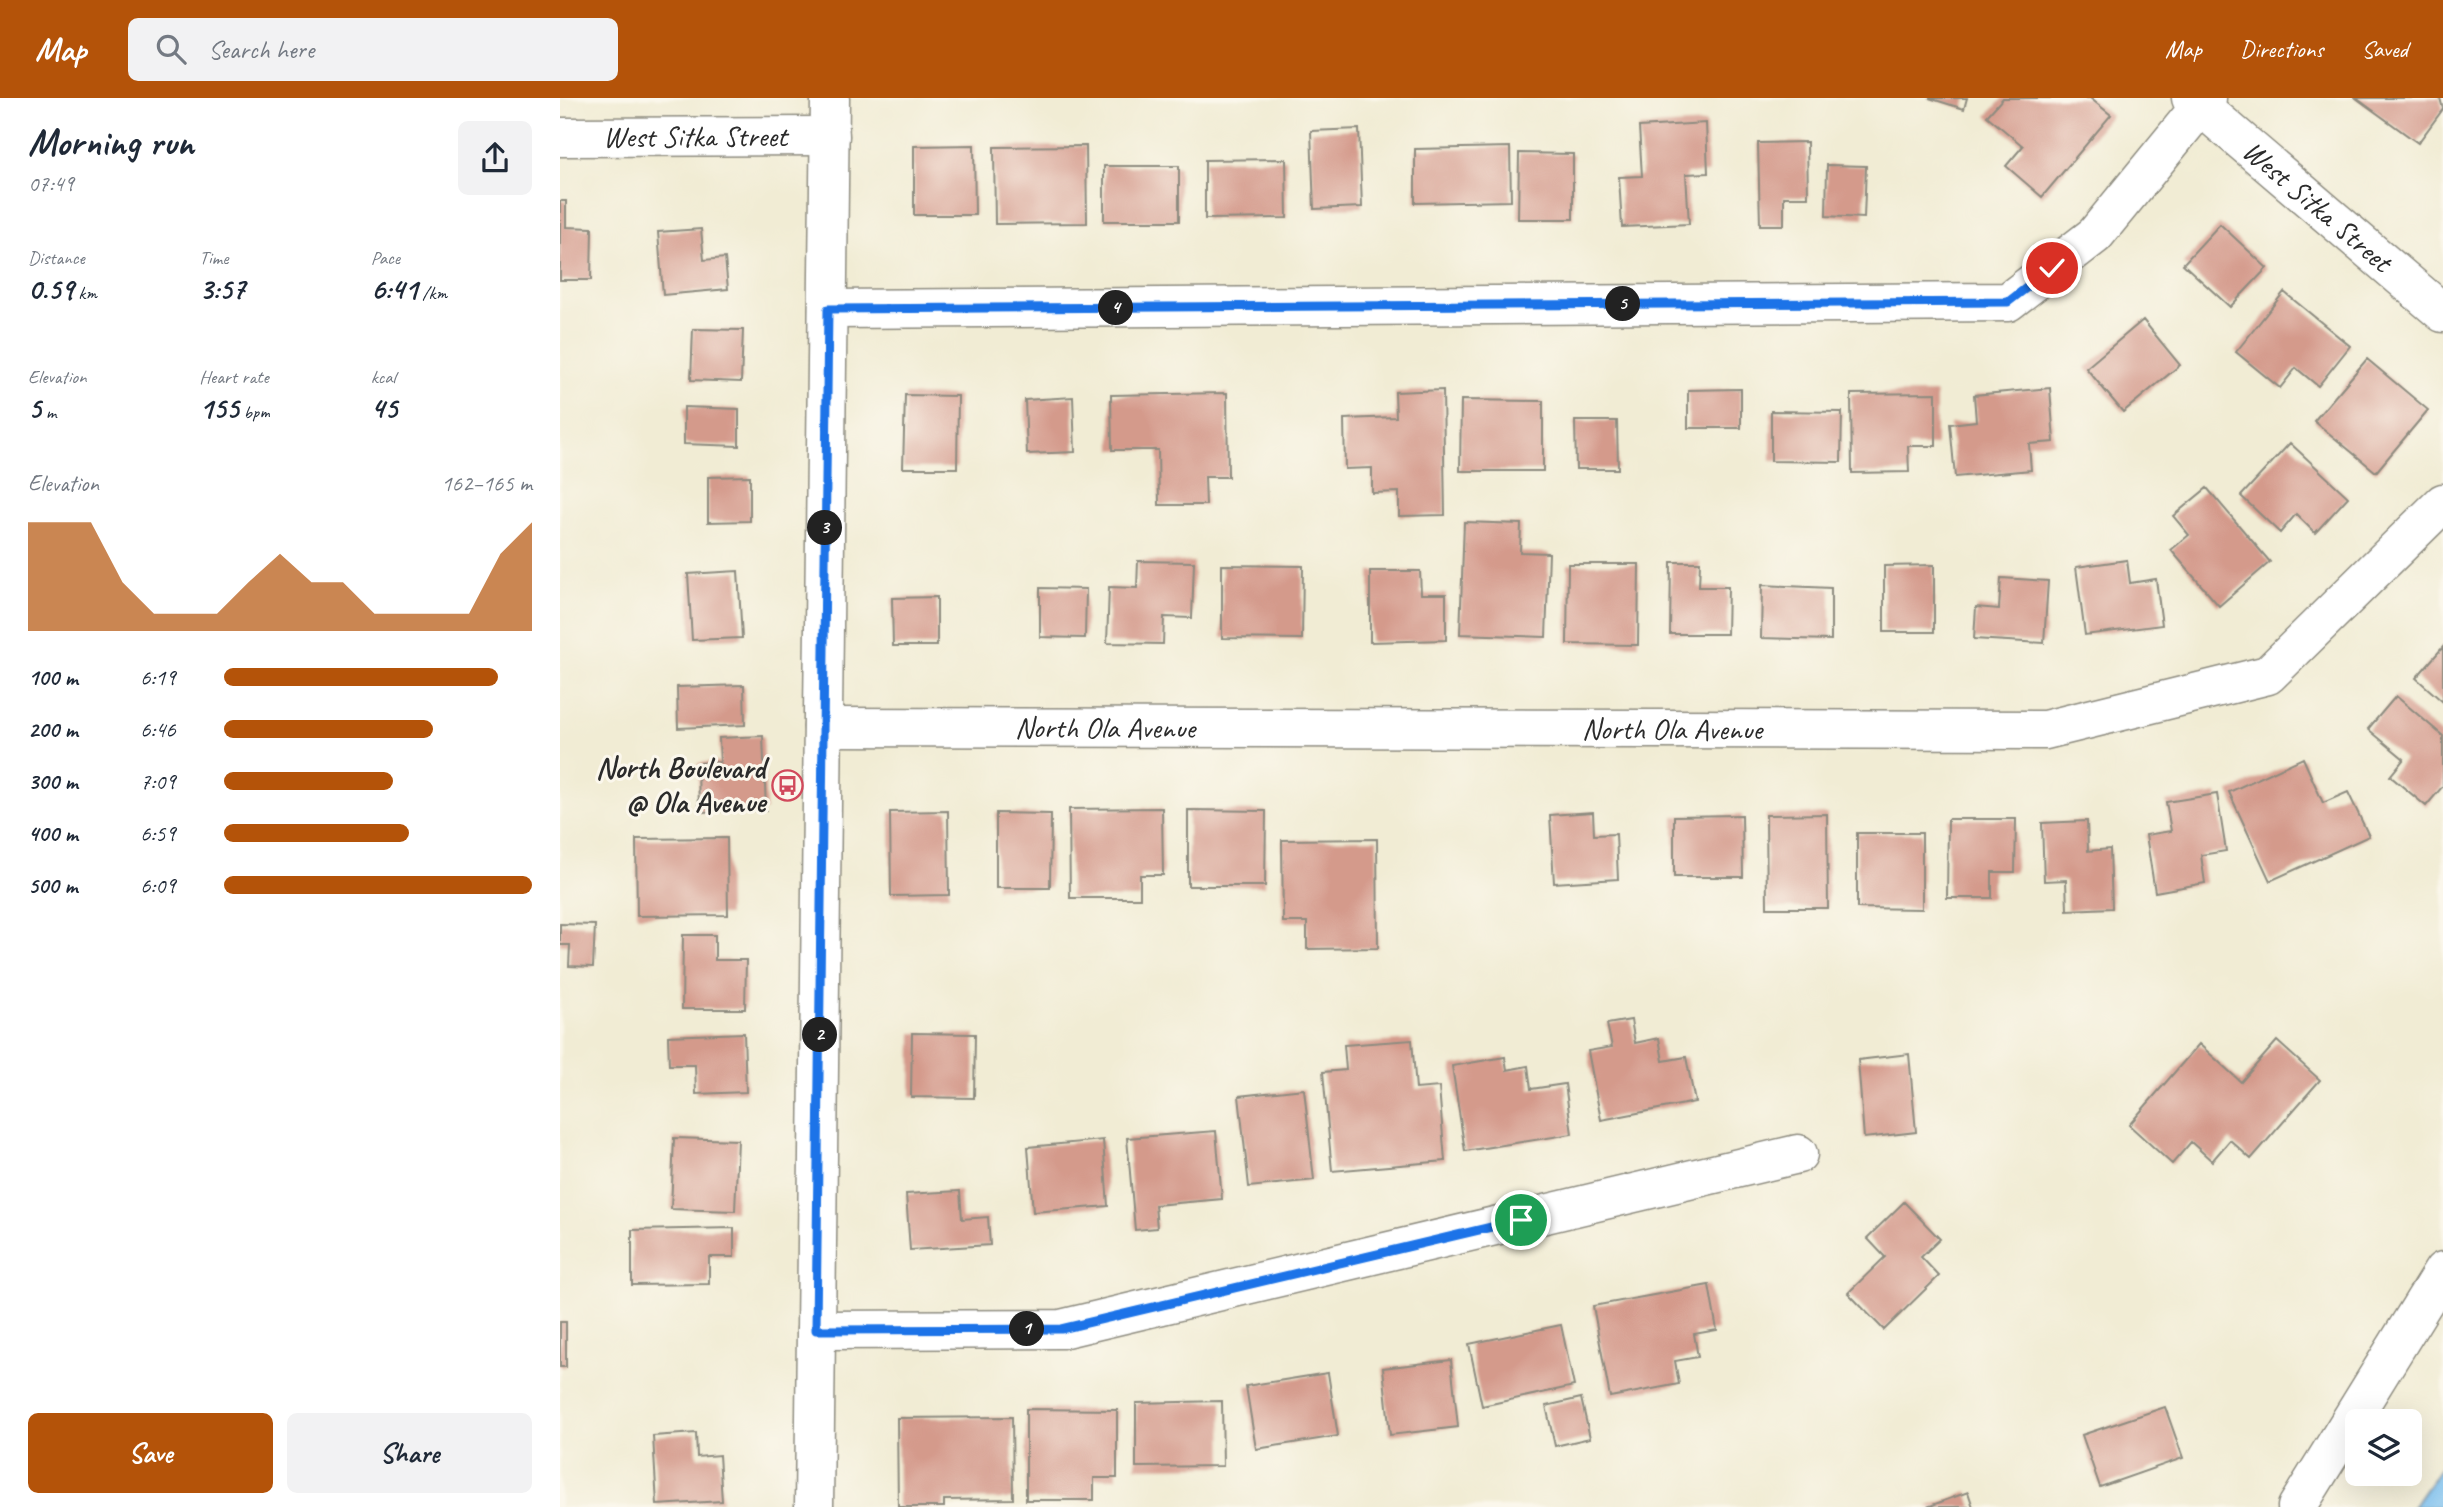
<!DOCTYPE html>
<html lang="en">
<head>
<meta charset="utf-8">
<style>
  :root { --surface:#fff; --page:#f2f2f3; --text:#1f2937; --muted:#747a83; --accent:#b45309 }
  body { margin:0; font-family:Caveat,sans-serif; background:var(--page); color:var(--text); height:100vh; display:flex; flex-direction:column; font-size:26px; white-space:nowrap }
  * { box-sizing:border-box; margin:0 }
  p { font-size:23px; color:var(--muted) }
  .icon { flex:none; width:38px; height:38px; fill:none; stroke:currentColor; stroke-width:2; stroke-linecap:round; stroke-linejoin:round }
  .map { position:relative; flex:1; overflow:hidden }
  .side { display:flex; flex-direction:column; background:var(--surface); width:560px }
  .side>* { flex:none }
  .tools { position:absolute; left:1785px; top:1311px; display:grid; gap:14px }
  .tools a { display:grid; place-items:center; width:77px; height:77px; border-radius:10px; background:var(--surface); box-shadow:0 7px 28px #0002; font-size:35px }
  .pin { position:absolute; display:grid; place-items:center; width:60px; height:60px; color:#fff; margin:-30px; border:4px solid #fff; border-radius:50%; box-shadow:0 2px 7px #0007 }
  .km { position:absolute; width:35px; height:35px; margin:-18px; border-radius:50%; background:#222; color:#fff; font-size:19px; line-height:35px; text-align:center }
  .round { display:grid; place-items:center; flex:none; width:74px; height:74px; border-radius:10px; background:var(--page) }
  .summary { display:flex; align-items:center; justify-content:space-between; height:119px; padding:0 28px }
  h1 { font-size:38px; font-weight:800; line-height:52px }
  .stats { display:grid; grid-template-columns:repeat(3,1fr); gap:10px; height:119px; padding:7px 28px }
  .stats div { display:grid; align-content:center }
  .stats b { font-size:30px; font-weight:800 }
  .stats small { font-size:19px; font-weight:400 }
  .stats p { font-size:19px }
  .chart { height:196px; padding:14px 28px }
  .chart p { display:flex; justify-content:space-between }
  .chart svg { width:100%; height:126px; margin-top:7px; fill:var(--accent); opacity:.7 }
  .primary-button { display:flex; gap:14px; margin-top:auto; padding:14px 28px }
  .primary-button a { flex:1; height:80px; border-radius:10px; background:var(--accent); color:#fff; font-size:28px; font-weight:800; line-height:80px; text-align:center }
  .primary-button a+a { background:var(--page); color:var(--text) }
  ul { padding:0 28px; list-style:none; font-size:23px }
  li { display:grid; grid-template-columns:112px 84px 1fr; align-items:center; height:52px }
  li i { height:18px; border-radius:9px; background:var(--accent) }
  header { display:flex; align-items:center; gap:42px; box-sizing:border-box; height:98px; padding:0 35px; background:var(--accent); color:#fff }
  header strong { font-size:33px }
  nav { display:flex; gap:38px; margin-inline-start:auto; font-size:24px }
  .search { width:490px; height:63px; background:var(--page); display:flex; align-items:center; gap:18px; box-sizing:border-box; padding:0 24px; border-radius:10px; color:var(--muted); font-size:26px }
  main { display:flex; flex:1; min-height:0 }
  .map>svg:first-child { display:block }
</style>
</head>
<body>
<header>
<strong>Map</strong>
<div class="search"><svg class="icon" aria-label="search" viewBox="0 0 24 24"><circle cx="10" cy="10" r="6"/><path d="M15 15l6 6"/></svg>Search here</div>
<nav><a>Map</a><a>Directions</a><a>Saved</a></nav>
</header>
<main>
<section class="side">
<div class="summary"><div><h1>Morning run</h1><p>07:49</p></div><a class="round"><svg class="icon" aria-label="share" viewBox="0 0 24 24"><path d="M12 15V3M7 8l5-5 5 5M5 13v7h14v-7"/></svg></a></div>
<div class="stats">
<div><p>Distance</p><b>0.59<small> km</small></b></div>
<div><p>Time</p><b>3:57</b></div>
<div><p>Pace</p><b>6:41<small> /km</small></b></div>
</div>
<div class="stats">
<div><p>Elevation</p><b>5<small> m</small></b></div>
<div><p>Heart rate</p><b>155<small> bpm</small></b></div>
<div><p>kcal</p><b>45</b></div>
</div>
<div class="chart"><p><span>Elevation</span>162–165 m</p>
<svg viewBox="0 0 160 44" preserveAspectRatio="none"><path d="M0 44V6L10 6L20 6L30 27L40 38L50 38L60 38L70 27L80 17L90 27L100 27L110 38L120 38L130 38L140 38L150 17L160 6V44z"/></svg>
</div>
<ul>
<li><b>100 m</b>6:19<i style="width:89%"></i></li>
<li><b>200 m</b>6:46<i style="width:68%"></i></li>
<li><b>300 m</b>7:09<i style="width:55%"></i></li>
<li><b>400 m</b>6:59<i style="width:60%"></i></li>
<li><b>500 m</b>6:09<i style="width:100%"></i></li>
</ul>
<div class="primary-button"><a>Save</a><a>Share</a></div>
</section>
<div class="map">
<svg width="1883" height="1409" viewBox="0 0 1883 1409">
  <rect width="100%" height="100%" fill="#fbf7ec"/>
  <filter id="ink" filterUnits="userSpaceOnUse"><feTurbulence type="fractalNoise" baseFrequency=".0143" numOctaves="2"/><feDisplacementMap in="SourceGraphic" scale="14" xChannelSelector="R" yChannelSelector="G"/><feConvolveMatrix kernelMatrix="1 2 1 2 8 2 1 2 1" color-interpolation-filters="sRGB"/></filter>
  <filter id="wash" filterUnits="userSpaceOnUse"><feTurbulence type="fractalNoise" baseFrequency=".00686" numOctaves="4" result="noise"/><feDisplacementMap in="SourceGraphic" scale="28" xChannelSelector="R" yChannelSelector="G"/><feGaussianBlur stdDeviation="1.57" result="paint"/><feColorMatrix in="noise" values="0 0 0 0 0 0 0 0 0 0 0 0 0 0 0 0 0 1.4 0 .05"/><feComposite in="paint" operator="in"/></filter>
  <g filter="url(#wash)">
    <rect width="100%" height="100%" fill="#f1ecd4"/>
    <path fill="#79bff0" stroke="#52758e" stroke-width="2" d="M1883,1366V1409H1853Z"/>
    <g id="blocks">
      <path fill="#d49a8b" d="M1369,0H1407L1404,11Z
        M1443,0H1530L1551,17L1482,99L1446,68L1463,48L1427,18Z
        M1796,0H1880L1883,11L1858,45Z
        M1146,25L1148,75L1126,76L1129,126L1062,129L1059,79L1082,78L1079,29Z
        M799,31L802,109L754,111L751,33Z
        M1247,44L1248,99H1224V127H1200L1198,45Z
        M414,47L415,117H354V48Z
        M526,48L527,125L435,126L434,49Z
        M950,49L951,103L855,105V51Z
        M959,55L1013,56V121H958Z
        M726,61L727,120L645,121V62Z
        M1267,67L1306,68L1304,120L1266,118Z
        M544,68H619V123H544Z
        M0,103H6V129L32,130L31,182H0Z
        M1660,126L1707,170L1670,209L1623,166Z
        M141,131L144,162L165,160L168,191L103,197L98,134Z
        M1724,194L1790,248L1758,288L1736,270L1720,290L1676,254Z
        M1583,222L1620,267L1563,314L1526,270Z
        M133,231L183,232L181,284L131,282Z
        M1807,261L1868,312L1816,374L1754,323Z
        M1490,290L1494,344L1469,346L1471,372L1395,379L1390,326L1416,323L1414,297Z
        M1181,291V330H1128V292Z
        M883,292L885,417L839,418V394L812,395V370L785,371L784,321L836,319L835,294Z
        M667,295L668,379H645L646,407H599L598,352H552L551,297Z
        M1376,295V348H1348L1349,374L1292,375L1291,296Z
        M345,297L398,298L397,370H343Z
        M513,299L515,354L467,356L465,302Z
        M901,302L983,303V373H900Z
        M124,309L179,311V348L124,346Z
        M1211,313L1282,314L1281,364L1211,363Z
        M1015,323H1057L1058,371H1016Z
        M1730,345L1788,399L1755,435L1736,416L1720,435L1681,398Z
        M190,378V423L148,424V379Z
        M1647,390L1710,464L1659,508L1611,452L1629,437L1613,418Z
        M904,424L961,426L960,454L989,455L986,539L900,536Z
        M1567,462L1570,485L1596,481L1602,527L1525,537L1516,469Z
        M578,463L634,464L632,520L604,519L603,546L547,545L549,489L577,490Z
        M1111,464H1140L1139,489H1168L1167,536H1110Z
        M1008,466H1079L1078,547L1007,546Z
        M662,467L743,468L742,541L662,540Z
        M1374,467V534H1324V468Z
        M178,473L182,540L132,542L128,476Z
        M810,473H860L861,496H886V542L810,544Z
        M1441,480L1488,483L1484,545L1414,541L1416,509L1439,511Z
        M1202,487L1271,490V542L1201,540Z
        M480,490L526,491L525,540L480,539Z
        M377,499V548H333L332,500Z
        M1883,549V604L1856,580Z
        M184,587L185,627L118,630L117,589Z
        M1836,598L1883,638V688L1866,708L1830,678L1844,661L1808,631Z
        M203,638L206,712L139,714L138,665L160,664L159,640Z
        M1743,660L1763,705L1788,694L1809,738L1710,783L1669,694Z
        M1657,696L1666,753L1641,757L1645,785L1595,794L1586,737L1611,733L1606,704Z
        M602,710L603,777H580V800H510L509,711Z
        M628,712L706,713L705,788H628Z
        M388,713L389,797L331,798L330,714Z
        M1033,714L1034,737L1056,736L1058,781L994,785L990,717Z
        M436,715L491,716L490,790H436Z
        M1267,716L1268,810H1207L1206,717Z
        M1182,717L1183,779H1114V718Z
        M1388,721H1456L1455,774H1432V800H1387Z
        M1527,723L1528,753L1550,751L1552,810L1507,812L1506,782L1484,783L1482,725Z
        M1297,735H1362V811L1297,810Z
        M167,740L168,817L77,818L76,741Z
        M817,741L818,850L747,851V824H723L722,742Z
        M0,826L35,827L33,869L9,868L10,847H0Z
        M123,837H155V862H186L185,911H122Z
        M1071,922L1075,945L1099,940L1103,963L1126,959L1135,1004L1041,1022L1028,953L1052,949L1047,926Z
        M184,935L186,994L136,996L135,967H109L108,938Z
        M352,935L415,936L414,1000L351,999Z
        M852,942L856,991L879,989L885,1063L772,1073L763,974L786,972L784,947Z
        M1717,943L1760,982L1691,1061L1670,1042L1652,1063L1631,1044L1612,1066L1569,1027L1639,946L1681,984Z
        M1349,956L1356,1034L1304,1040L1298,962Z
        M945,959L947,972L968,968L971,991L1005,986L1012,1036L905,1053L892,968Z
        M744,991L754,1082L689,1089L679,998Z
        M656,1033L662,1101L595,1107L597,1130L575,1132L567,1040Z
        M114,1040L178,1042L175,1113L111,1111Z
        M543,1042L548,1108L473,1114L468,1049Z
        M400,1093L402,1121L428,1119L430,1147L350,1152L346,1096Z
        M1344,1104L1380,1141L1361,1159L1379,1178L1324,1232L1288,1195L1325,1159L1307,1140Z
        M174,1130V1159H149V1186L72,1187V1132Z
        M1149,1187L1157,1232L1134,1236L1138,1259L1115,1263L1119,1286L1050,1299L1033,1208Z
        M0,1224H6V1269H0Z
        M1001,1227L1014,1288L922,1308L909,1246Z
        M891,1262L898,1329L830,1337L823,1270Z
        M768,1275L778,1338L696,1351L686,1288Z
        M1021,1300L1030,1340L995,1348L986,1308Z
        M662,1303L663,1368L576,1369V1305Z
        M1605,1309L1623,1360L1540,1389L1522,1337Z
        M466,1311L557,1312V1380H534V1402H466Z
        M452,1319L453,1401L384,1402V1409H338L337,1320Z
        M136,1335L137,1359L159,1357L162,1403L97,1407L93,1338Z
        M1408,1394L1413,1409H1367Z"/>
    </g>
  </g>
  <g filter="url(#ink)">
    <use href="#blocks" fill-opacity="0" stroke="#8e8c80" stroke-width="2"/>
    <g fill="none" stroke-linecap="round" stroke-linejoin="round">
      <defs>
        <g id="minor">
          <path id="s1" d="M1631,0L1883,215"/>
          <path id="s2" d="M0,39L270,38"/>
          <path d="M268,211L1448,204L1535,137L1647,0"/>
          <path id="s3" d="M263,629L1485,632L1708,577L1883,405"/>
          <path d="M256,1232L501,1231L1238,1056"/>
          <path d="M254,1409L270,0"/>
          <path d="M1737,1409L1883,1173"/>
        </g>
      </defs>
      <use href="#minor" stroke="#8e8c80" stroke-width="41"/>
      <use href="#minor" stroke="#fff" stroke-width="38"/>
    </g>
  </g>
  <g fill="none" stroke-linecap="round" stroke-linejoin="round" filter="url(#ink)">
    <defs>
      <path id="route" d="M961,1122L501,1231L256,1232L268,211L1448,204L1492,170"/>
    </defs>
    <use href="#route" stroke="#fff" stroke-width="14"/>
    <use href="#route" stroke="#1a73e8" stroke-width="9"/>
  </g>
  <defs>
    <symbol id="bus-ring" viewBox="-11 -11 22 22"><circle r="9.5" fill="#fbf7ec" stroke="#d1495b" stroke-width="1.5"/><path d="M-5-6H5V4H4V6H2V4H-2V6H-4V4H-5ZM-3.5-4V0h7V-4ZM-3.5 1.2v1.5H-2V1.2ZM2 1.2v1.5H3.5V1.2Z" fill="#d1495b"/></symbol>
  </defs>
  <g fill-rule="evenodd">
    <use href="#bus-ring" x="210" y="670" width="35" height="35"/>
  </g>
  <g text-anchor="middle" dominant-baseline="central" stroke-width="6" stroke-linejoin="round" paint-order="stroke">
    <g font-size="30" fill="#2b2b2b" stroke="#fbf7ec">
      <text stroke="none"><textPath href="#s2" startOffset="135">West Sitka Street</textPath></text>
      <text stroke="none"><textPath href="#s1" startOffset="166">West Sitka Street</textPath></text>
      <text stroke="none"><textPath href="#s3" startOffset="282">North Ola Avenue</textPath></text>
      <text stroke="none"><textPath href="#s3" startOffset="849">North Ola Avenue</textPath></text>
    </g>
    <g font-size="30" font-weight="bold" fill="#2b2b2b" stroke="#fbf7ec" text-anchor="end">
      <text x="205" y="670">North Boulevard<tspan x="205" dy="34">@ Ola Avenue</tspan></text>
    </g>
  </g>
</svg>
<div class="tools">
<a><svg class="icon" aria-label="layers" viewBox="0 0 24 24"><path d="M12 4l9 5-9 5-9-5zM3 14l9 5 9-5"/></svg></a>
</div>
<div class="pin" style="left:961px;top:1122px;background:#1e9e55"><svg class="icon" aria-label="arrive" viewBox="0 0 24 24"><path d="M6 21V4h12l-3 4 3 4H6"/></svg></div>
<div class="pin" style="left:1492px;top:170px;background:#d93025"><svg class="icon" aria-label="check" viewBox="0 0 24 24"><path d="M5 12l5 5 9-10"/></svg></div>
<b class="km" style="left:467px;top:1231px">1</b>
<b class="km" style="left:260px;top:937px">2</b>
<b class="km" style="left:265px;top:430px">3</b>
<b class="km" style="left:556px;top:210px">4</b>
<b class="km" style="left:1063px;top:206px">5</b>
</div>
</main>
</body>
</html>
